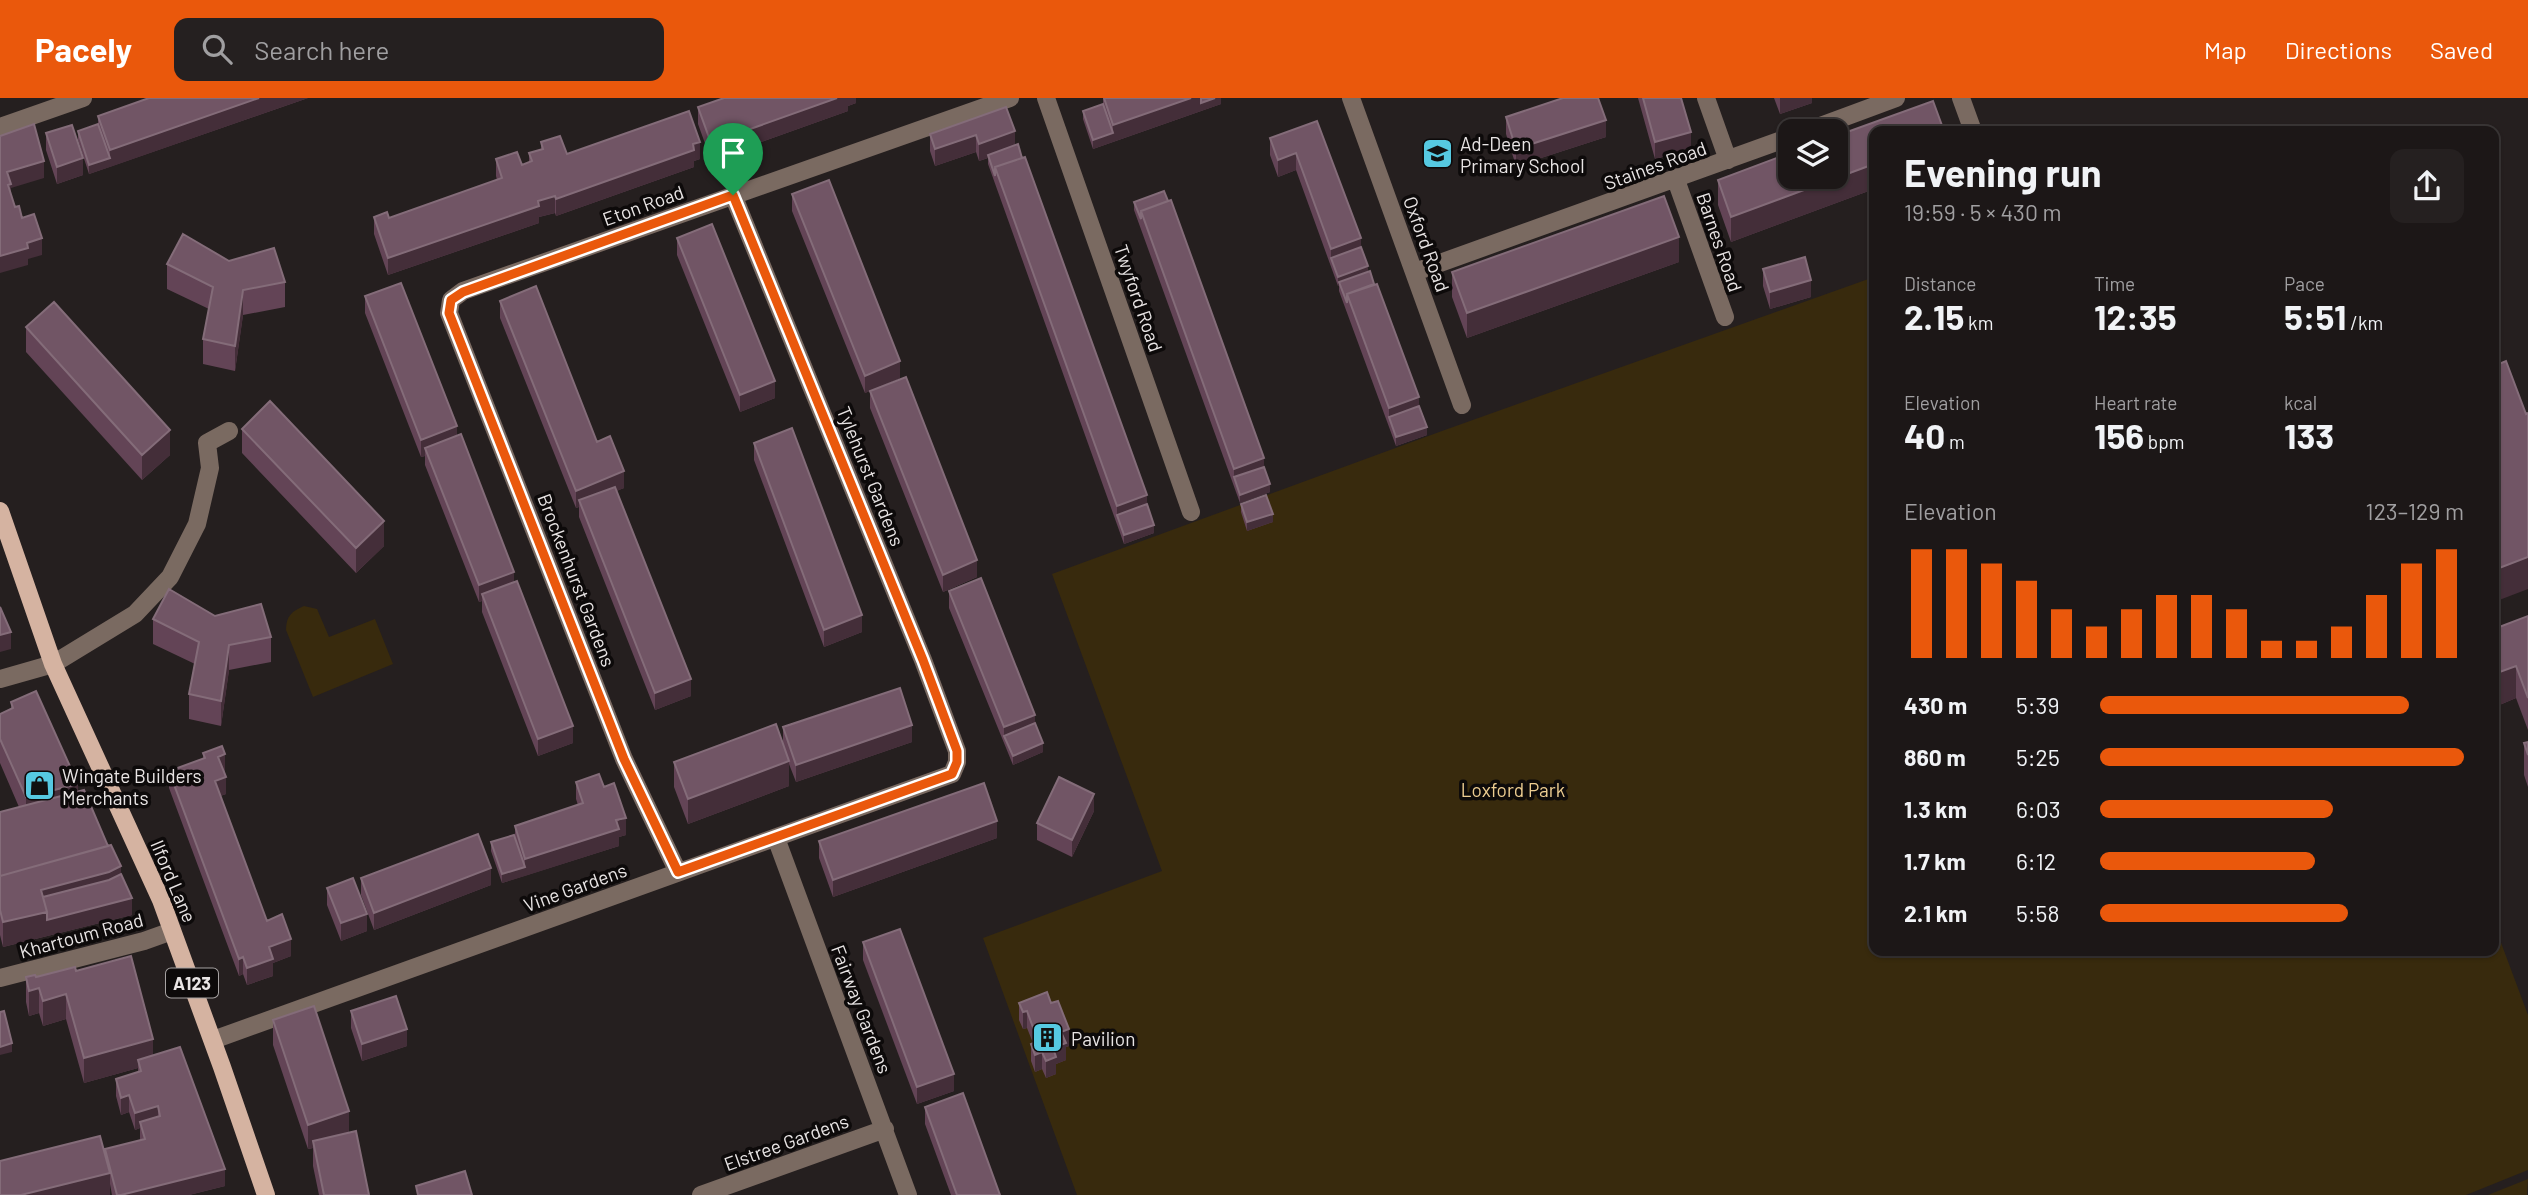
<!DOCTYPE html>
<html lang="en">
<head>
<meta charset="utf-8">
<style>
  :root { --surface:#1c1717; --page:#252020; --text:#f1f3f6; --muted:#a09fa1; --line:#3a3636; --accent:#ea580c }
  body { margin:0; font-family:Barlow,sans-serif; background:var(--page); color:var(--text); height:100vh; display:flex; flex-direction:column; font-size:26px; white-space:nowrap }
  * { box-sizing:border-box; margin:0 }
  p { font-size:23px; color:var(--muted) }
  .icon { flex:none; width:38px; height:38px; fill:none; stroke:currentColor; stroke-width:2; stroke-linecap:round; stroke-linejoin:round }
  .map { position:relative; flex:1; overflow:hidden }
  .panel { position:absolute; left:1869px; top:28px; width:630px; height:830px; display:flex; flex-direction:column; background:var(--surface); border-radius:14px; box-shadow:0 2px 5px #0004,0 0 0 2px var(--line) }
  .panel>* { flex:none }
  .controls { position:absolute; left:1778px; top:21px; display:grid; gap:14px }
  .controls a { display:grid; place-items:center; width:70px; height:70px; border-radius:14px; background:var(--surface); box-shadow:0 2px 5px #0004,0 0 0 2px var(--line); font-size:35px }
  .pin { position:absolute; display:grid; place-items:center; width:60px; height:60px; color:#fff; margin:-72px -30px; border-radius:50% 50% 50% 0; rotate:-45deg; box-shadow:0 0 7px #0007 }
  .pin .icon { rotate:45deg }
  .round { display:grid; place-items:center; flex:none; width:74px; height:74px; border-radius:14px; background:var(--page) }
  .headline { display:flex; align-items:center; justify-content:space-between; height:119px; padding:0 35px }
  h1 { font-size:38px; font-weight:700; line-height:52px }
  .figures { display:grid; grid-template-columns:repeat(3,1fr); gap:10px; height:119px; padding:7px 35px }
  .figures div { display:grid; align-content:center }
  .figures b { font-size:35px; font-weight:700 }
  .figures small { font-size:19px; font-weight:400 }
  .figures p { font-size:19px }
  .chart { height:196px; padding:14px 35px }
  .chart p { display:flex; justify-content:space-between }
  .chart svg { width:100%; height:126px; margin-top:7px; stroke:var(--accent); stroke-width:6 }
  ul { padding:0 35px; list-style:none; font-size:23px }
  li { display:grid; grid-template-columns:112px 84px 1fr; align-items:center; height:52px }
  li i { height:18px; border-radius:9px; background:var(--accent) }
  header { display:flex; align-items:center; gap:42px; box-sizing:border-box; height:98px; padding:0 35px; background:var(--accent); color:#fff }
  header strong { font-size:33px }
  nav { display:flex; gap:38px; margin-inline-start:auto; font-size:24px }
  .search { width:490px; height:63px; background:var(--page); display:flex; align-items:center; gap:18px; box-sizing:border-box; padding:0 24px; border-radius:14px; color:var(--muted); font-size:26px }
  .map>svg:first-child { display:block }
</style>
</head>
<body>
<header>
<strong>Pacely</strong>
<div class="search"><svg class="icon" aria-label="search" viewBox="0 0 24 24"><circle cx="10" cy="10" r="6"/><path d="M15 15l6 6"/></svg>Search here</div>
<nav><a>Map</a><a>Directions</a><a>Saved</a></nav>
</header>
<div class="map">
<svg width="2528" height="1097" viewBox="0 0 2528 1097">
  <rect width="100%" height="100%" fill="#251f1f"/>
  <path fill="#382a0d" d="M1874,179V852H2494V826L2528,917V1072L2466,1097H1077L983,840L1162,773L1052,476L1442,333Z
    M304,508L317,511L329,539L375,521L393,566L313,599L286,532C286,518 292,513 304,508Z
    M2528,1081L2527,1097H2488Z"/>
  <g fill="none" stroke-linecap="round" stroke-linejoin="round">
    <path stroke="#7a6a61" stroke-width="18" d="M1046,0L1191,414
      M1351,0L1462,307
      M1706,0L1728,62
      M1961,0L1973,33
      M0,29L83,0
      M1807,33L1896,0
      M1676,82L1725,219
      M1415,174L1790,39
      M0,581L53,566L135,516L170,479L197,426L210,370L207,345L229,333
      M776,740L908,1097
      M678,774L624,661L449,215L451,202L463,193L1010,0
      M0,880L144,843L172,833
      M213,942L952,676L957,664V653L923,562L733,97
      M701,1097L885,1031"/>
    <path stroke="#d5b3a1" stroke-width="18" d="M0,413L53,566L161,802L222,969L266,1097"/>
  </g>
  <path fill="#634456" d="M308,0L89,76L78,42V33L98,26V18Z
    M856,0V5L848,8V13L711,62L698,26V9Z
    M1103,0H1221V6L1093,51L1083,21V13L1103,6Z
    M1638,0H1681L1691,51L1655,61Z
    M1774,0H1812V5L1780,16Z
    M1006,9L1015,47L1147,406L1154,435L1124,446L988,66V60L979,63L976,54L935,68L930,53V36Z
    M1506,19L1606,39L1516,68L1506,36Z
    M1317,23L1361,149L1368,174L1419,308L1427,337L1396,348L1339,193V187L1338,188L1296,72L1278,79L1270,57V40Z
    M1874,33V91L1731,144L1718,107V82Z
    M46,35L83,77L57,86L46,52Z
    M541,44L567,56L700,61L694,63V69L556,118L555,115L539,119V125L388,177L374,136V119L389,120L497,82L496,78V61L522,67L529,65V55L541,51Z
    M1164,93L1264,369L1270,394L1240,405L1134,112V104Z
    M792,96L900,280L865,295L792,113Z
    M677,140L775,300L740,314L677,157Z
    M229,163L285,184V209L243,217L235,273L203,266V241L209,211L167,191V166Z
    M1679,164L1467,240L1452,199V174Z
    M1763,171L1811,199L1770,211L1763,188Z
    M365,198L457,337L514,484L573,645L538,658L482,514V503L479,504L425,367V358L421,359L365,215Z
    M500,203L597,344L624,390L616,393L691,598L655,612L579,419V409L576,410L500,220Z
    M26,229L170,357L142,382L26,254Z
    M870,293L977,479L943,494L870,310Z
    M242,331L384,448L356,475L242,355Z
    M754,345L862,534L824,549L754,362Z
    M1241,406L1273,424L1247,433L1241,414Z
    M949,493L1035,625L1043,654L1013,667L949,510Z
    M215,518L271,539V564L229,572L221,628L189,621V596L195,566L153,546V521Z
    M2528,518V632L2516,600L2497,608L2494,599V531Z
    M11,604L78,694L121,776L132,817L3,849L0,837V714L19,709L0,665V616L11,611Z
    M783,629L912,644L796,684L789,666V688L688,726L674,689V664L783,646Z
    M2528,644V689L2524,677V645Z
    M203,655L225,674H224L226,696L220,698L267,823L291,858L273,865V878L247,887L243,876L239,878L169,690V673L203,661Z
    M576,684L604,689L626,737L619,739V748L502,785L491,753V744L515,737V728L578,707L576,701Z
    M1094,713L1072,759L1037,742V725Z
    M997,740L833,799L819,760V743Z
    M361,780L491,787L374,832L361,797Z
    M327,790L367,833L341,843L327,807Z
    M863,844L954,993L917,1006L863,862Z
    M76,873L153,957L225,1088L189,1097H112L110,1086V1097L105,1051L140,1042V1030L135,1032L129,1014L121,1017L116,998V981L138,974V970L84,985L66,921L43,928L39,915L29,918L26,904V879H36Z
    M1019,905L1069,948L1066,949V962L1056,966V976L1046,980L1042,971L1035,974L1031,963V946L1033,945L1027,930L1023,931L1019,922Z
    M351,913L407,948L362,963L351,930Z
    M273,922L349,1035L369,1097H319L313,1068V1050L308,1051L273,947Z
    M925,1009L1000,1097H951L925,1026Z"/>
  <path fill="#442e39" d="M259,0H308L110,69V52Z
    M837,0H856V5L848,8V13L711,62V45Z
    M1191,0H1221V6L1093,51V42L1113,35V27Z
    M1780,0H1812V5L1780,16Z
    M1606,22V39L1516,68V51Z
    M1015,33V50L988,57V60L979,63V46Z
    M1691,34V51L1655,61V44Z
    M976,37V54L935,68V51Z
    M700,44V61L694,63V69L556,118V101Z
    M1296,55V72L1278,79V62Z
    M83,60V77L57,86V69Z
    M110,60V69L89,76V67Z
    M44,63V80L11,90V103L8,104L7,74Z
    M1874,66V91L1731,144V119Z
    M555,98V115L539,119V125L388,177V160L538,103Z
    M1679,139V164L1467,240V215Z
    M42,140V157L28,161V167L0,175V158L27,145Z
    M1361,140V157L1331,160V151Z
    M1368,168V177L1339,184V187L1338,188V179Z
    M1811,182V199L1770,211V194Z
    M243,192V217L235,273V248Z
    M900,263V280L865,295V278Z
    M775,283V300L740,314V297Z
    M1419,299V316L1389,319V310Z
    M457,328V345L425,350V358L421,359V342Z
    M1427,329V337L1396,348V339Z
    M170,332V357L142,382V357Z
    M1264,360V377L1234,379V371Z
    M624,373V390L581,408L579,402V409L576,410V393Z
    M1270,386V394L1240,405V397Z
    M1147,397V414L1117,417V408Z
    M1273,416V424L1247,433V424Z
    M384,423V448L356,475V450Z
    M1154,427V435L1124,446V437Z
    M2528,459V491L2494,504V472Z
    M977,462V479L943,494V477Z
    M514,474V491L482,496V503L479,504V487Z
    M862,517V534L824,549V532Z
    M11,534V551L0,554V537Z
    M229,547V572L221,628V603Z
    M2516,568V600L2497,608V575Z
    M691,581V598L655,612V595Z
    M1035,617V634L1004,638V629Z
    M912,627V644L796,684V667Z
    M573,628V645L538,658V641Z
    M1043,645V654L1013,667V658Z
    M225,656V674L218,676V659Z
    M789,663V688L688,726V701Z
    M226,679V696L215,700V683Z
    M78,686V711L26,724V699Z
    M1094,696V713L1072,759V742Z
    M626,720V737L619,739V748L525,778V761Z
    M997,723V740L833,799V782Z
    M121,768V793L132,800V817L3,849V824L41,792Z
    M525,769V778L502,785V776Z
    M491,770V787L374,832V815Z
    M367,816V833L341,843V825Z
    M291,841V858L273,865V878L247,887V870L269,849Z
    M243,859V876L239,878V861Z
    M39,890V915L29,918V893Z
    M66,896V921L43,928V903Z
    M1027,913V930L1023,931V914Z
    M407,931V948L362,963V946Z
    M1069,931V948L1066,949V962L1056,966V976L1046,980V963L1061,934Z
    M153,941V966L138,962V970L84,985V960Z
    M12,945V954L0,957V949Z
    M1042,954V971L1035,974V957Z
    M954,976V993L917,1006V989Z
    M129,997V1014L121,1017V1000Z
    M158,1008V1025L140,1024V1030L135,1032V1015Z
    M349,1013V1038L313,1043V1050L308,1051V1027Z
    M225,1071V1088L189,1097H121Z
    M110,1075V1097H21Z"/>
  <path fill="#715565" stroke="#846c79" stroke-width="2" d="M149,0H259L110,52L98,18Z
    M724,0H837L711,45L698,9Z
    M1104,0H1191L1113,27Z
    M1201,0H1215L1201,5Z
    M1563,0H1598L1606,22L1516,51L1506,19Z
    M1643,0H1681L1691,34L1655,44Z
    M1933,3L1944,33H1874V66L1731,119L1718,82L1790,55V79H1836V38Z
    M1103,6L1113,35L1093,42L1083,13Z
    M1006,9L1015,33L979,46L976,37L935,51L930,36Z
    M689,13L700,44L693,46L694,52L556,101L555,98L538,103L539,108L388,160L374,119L387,114L389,120L502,80L496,61L517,54L522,67L532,63L529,55L543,51L541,44L560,38L567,56Z
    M1317,23L1361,140L1331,151L1296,55L1278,62L1270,40Z
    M34,26L44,63L7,74L11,86L8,87L15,109L19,108L22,120L34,116L42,140L27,145L28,150L0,158V38Z
    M98,26L110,60L89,67L78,33Z
    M72,27L83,60L57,69L46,35Z
    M1018,46L1022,60L995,69V78L988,57Z
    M1025,59L1147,397L1117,408L995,69Z
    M829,82L900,263L865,278L792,96Z
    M1164,93L1168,103L1141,113V121L1134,104Z
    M1664,98L1679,139L1467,215L1452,174Z
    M1171,102L1264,360L1234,371L1141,113Z
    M712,126L775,283L740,297L677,140Z
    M183,136L229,163L274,150L285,184L243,192L235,248L203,241L213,189L167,166Z
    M1361,149L1368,168L1338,179L1331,160Z
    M1805,159L1811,182L1770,194L1763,171Z
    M1370,173L1374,186L1347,196V205L1339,184Z
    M401,185L457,328L421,342L365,198Z
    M1377,186L1419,299L1389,310L1347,196Z
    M536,188L597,344L610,338L624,373L576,393L500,203Z
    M54,204L170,332L142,357L26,229Z
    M2506,263L2526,316L2528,315V459L2494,472V268Z
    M906,279L977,462L943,477L870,293Z
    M270,303L384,423L356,450L242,331Z
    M1419,308L1427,329L1396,339L1389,319Z
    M792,330L862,517L824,532L754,345Z
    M461,336L514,474L479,487L425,350Z
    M1264,369L1270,386L1240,397L1234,379Z
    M615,389L691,581L655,595L579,402Z
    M1266,397L1273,416L1247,424L1241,406Z
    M1147,406L1154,427L1124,437L1117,417Z
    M981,480L1035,617L1004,629L949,493Z
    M517,483L573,628L538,641L482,496Z
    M169,491L215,518L261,506L271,539L229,547L221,603L189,596L199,544L153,521Z
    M0,509L11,534L0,537Z
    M2528,518V600L2516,568L2497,575L2494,567V531Z
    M900,590L912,627L796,667L783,629Z
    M36,593L78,686L26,699L0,641V616L13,610L11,604Z
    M1035,625L1043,645L1013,658L1004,638Z
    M776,626L789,663L688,701L674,664Z
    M2528,644V657L2524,645Z
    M222,648L225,656L218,659L226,679L215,683L267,823L282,816L291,841L269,849L273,861L247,870L243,859L239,861L169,673L205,660L203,655Z
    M599,676L604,689L614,685L626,720L616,722L619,731L525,761L515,728L583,705L576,684Z
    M1059,679L1094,696L1072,742L1037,725Z
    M984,685L997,723L833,782L819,743Z
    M84,692L108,748L0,778V714Z
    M478,736L491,770L374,815L361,780Z
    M514,737L525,769L502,776L491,744Z
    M111,747L121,768L109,774L41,792L47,814L3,824L0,812V778Z
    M121,776L132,800L47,822V814L43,799L109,782Z
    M353,780L367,816L341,825L327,790Z
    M900,831L954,976L917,989L863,844Z
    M131,858L153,941L84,960L66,896L43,903L39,890L29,893L26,879L35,877L36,879L75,869L76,873Z
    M1047,894L1051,905L1058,903L1069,931L1061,934L1066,945L1053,950L1056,959L1046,963L1042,954L1035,957L1031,946L1038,943L1027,913L1023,914L1019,905Z
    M396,898L407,931L362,946L351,913Z
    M314,908L349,1013L308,1027L273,922Z
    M4,913L12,945L0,949V914Z
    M180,949L225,1071L121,1097H117L105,1051L145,1041L140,1024L160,1018L158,1008L135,1015L129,997L121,1000L116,981L141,973L138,962Z
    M963,995L1000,1097H957L925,1009Z
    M356,1033L369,1097H324L313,1043Z
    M100,1038L110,1075L21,1097H0V1063Z
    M465,1073L472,1097H418L416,1088Z"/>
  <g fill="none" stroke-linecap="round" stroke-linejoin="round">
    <defs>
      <path id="route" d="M733,97L923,562L957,653V664L952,676L678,774L624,661L449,215L451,202L463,194Z"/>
    </defs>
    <use href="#route" stroke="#fff" stroke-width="14"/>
    <use href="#route" stroke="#ea580c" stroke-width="9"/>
  </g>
  <defs>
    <symbol id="school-square" viewBox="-11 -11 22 22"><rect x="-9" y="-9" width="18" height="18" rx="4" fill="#56c9e1" stroke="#0d0a0a"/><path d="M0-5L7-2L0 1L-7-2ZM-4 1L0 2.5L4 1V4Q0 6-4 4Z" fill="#111"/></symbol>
    <symbol id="shop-square" viewBox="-11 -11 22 22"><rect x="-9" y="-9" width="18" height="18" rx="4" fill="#56c9e1" stroke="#0d0a0a"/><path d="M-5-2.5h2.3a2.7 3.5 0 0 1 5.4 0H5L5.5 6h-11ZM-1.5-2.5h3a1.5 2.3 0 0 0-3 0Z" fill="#111"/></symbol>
    <symbol id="building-square" viewBox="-11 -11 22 22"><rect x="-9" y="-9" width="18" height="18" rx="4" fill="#56c9e1" stroke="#0d0a0a"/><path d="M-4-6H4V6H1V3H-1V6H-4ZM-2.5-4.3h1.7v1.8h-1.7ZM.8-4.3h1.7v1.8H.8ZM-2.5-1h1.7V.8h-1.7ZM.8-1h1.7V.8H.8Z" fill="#111"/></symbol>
  </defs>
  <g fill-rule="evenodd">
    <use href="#school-square" x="1420" y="38" width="35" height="35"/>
    <use href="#shop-square" x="22" y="670" width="35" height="35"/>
    <use href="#building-square" x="1030" y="922" width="35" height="35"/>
  </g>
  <g text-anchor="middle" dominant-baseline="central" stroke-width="7" stroke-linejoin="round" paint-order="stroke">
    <rect fill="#0d0a0a" stroke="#a7a3a3" stroke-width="2" x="166" y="870.5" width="52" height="29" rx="5"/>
    <g font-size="18" font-weight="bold" fill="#e9e5e5">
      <text x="192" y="885">A123</text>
    </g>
    <g font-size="19" fill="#e9e5e5" stroke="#0d0a0a" text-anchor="start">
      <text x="1460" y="45">Ad-Deen<tspan x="1460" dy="22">Primary School</tspan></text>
      <text x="62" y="677">Wingate Builders<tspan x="62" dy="22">Merchants</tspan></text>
      <text x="1071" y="940">Pavilion</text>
    </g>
    <g font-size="19" fill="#e9e5e5" stroke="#0d0a0a">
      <text transform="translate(1655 67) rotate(-20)">Staines Road</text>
      <text transform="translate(643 107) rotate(-20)">Eton Road</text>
      <text transform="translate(1720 144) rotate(71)">Barnes Road</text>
      <text transform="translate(1427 146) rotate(70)">Oxford Road</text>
      <text transform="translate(1139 200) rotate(71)">Twyford Road</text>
      <text transform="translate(871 378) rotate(68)">Tylehurst Gardens</text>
      <text transform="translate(577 482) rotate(69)">Brockenhurst Gardens</text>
      <text transform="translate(174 783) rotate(67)">Ilford Lane</text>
      <text transform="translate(575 789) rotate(-20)">Vine Gardens</text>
      <text transform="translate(81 837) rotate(-15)">Khartoum Road</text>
      <text transform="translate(862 911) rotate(69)">Fairway Gardens</text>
      <text transform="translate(786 1044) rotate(-20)">Elstree Gardens</text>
    </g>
    <g font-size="19" fill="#edcd91" stroke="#0d0a0a">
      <text x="1513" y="691">Loxford Park</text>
    </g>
  </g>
</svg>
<div class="controls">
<a><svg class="icon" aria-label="layers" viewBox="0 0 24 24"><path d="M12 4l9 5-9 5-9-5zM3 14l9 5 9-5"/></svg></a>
</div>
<div class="pin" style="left:733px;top:97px;background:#1e9e55"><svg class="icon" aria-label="arrive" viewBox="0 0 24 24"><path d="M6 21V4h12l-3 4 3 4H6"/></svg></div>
<section class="panel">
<div class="headline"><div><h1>Evening run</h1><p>19:59 · 5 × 430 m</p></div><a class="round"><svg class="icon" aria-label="share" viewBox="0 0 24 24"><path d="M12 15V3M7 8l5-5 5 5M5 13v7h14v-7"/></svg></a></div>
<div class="figures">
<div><p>Distance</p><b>2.15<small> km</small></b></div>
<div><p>Time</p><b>12:35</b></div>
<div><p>Pace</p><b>5:51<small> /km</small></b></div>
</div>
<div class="figures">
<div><p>Elevation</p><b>40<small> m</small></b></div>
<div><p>Heart rate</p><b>156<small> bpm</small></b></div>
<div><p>kcal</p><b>133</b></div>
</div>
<div class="chart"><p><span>Elevation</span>123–129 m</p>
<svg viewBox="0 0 160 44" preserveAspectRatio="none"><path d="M5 44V6M15 44V6M25 44V11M35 44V17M45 44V27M55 44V33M65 44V27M75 44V22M85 44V22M95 44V27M105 44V38M115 44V38M125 44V33M135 44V22M145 44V11M155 44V6"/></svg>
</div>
<ul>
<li><b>430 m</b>5:39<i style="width:85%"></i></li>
<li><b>860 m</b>5:25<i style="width:100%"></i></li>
<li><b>1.3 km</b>6:03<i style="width:64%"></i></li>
<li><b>1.7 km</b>6:12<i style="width:59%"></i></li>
<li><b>2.1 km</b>5:58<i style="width:68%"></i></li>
</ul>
</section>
</div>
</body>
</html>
